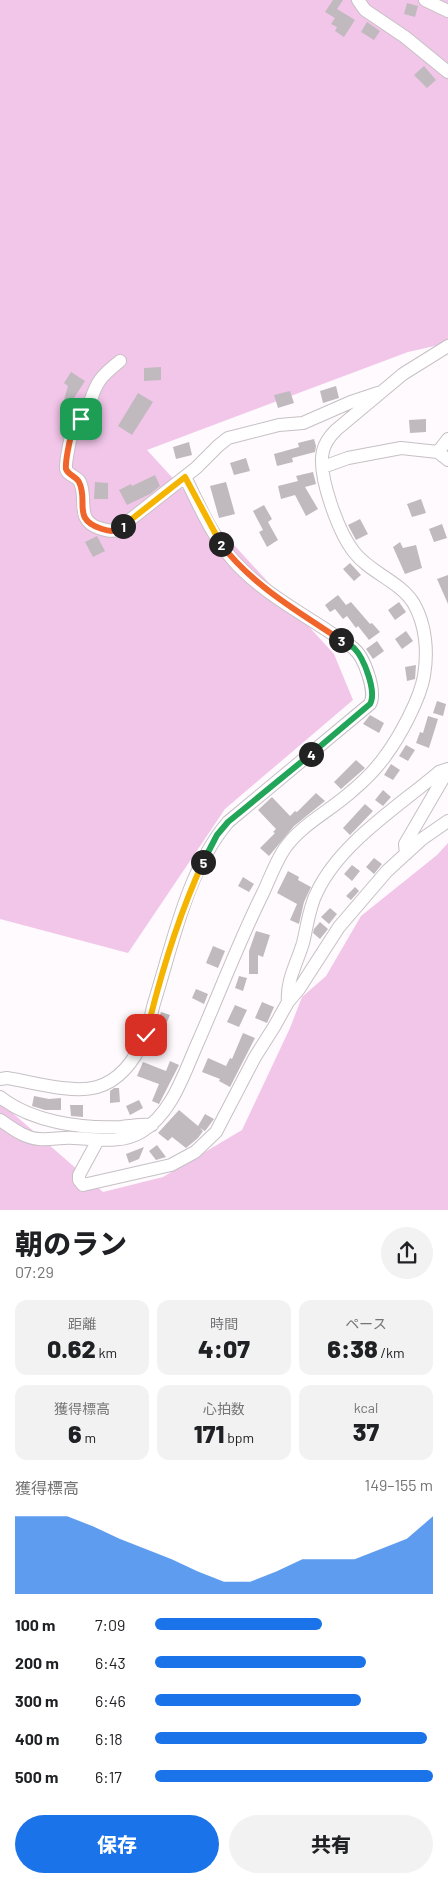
<!DOCTYPE html>
<html lang="ja">
<head>
<meta charset="utf-8">
<style>
  :root { --surface:#fff; --page:#f2f2f2; --text:#202124; --muted:#757577; --accent:#1a73e8 }
  body { margin:0; font-family:Barlow,"Noto Sans JP",sans-serif; background:var(--page); color:var(--text); height:100vh; display:flex; flex-direction:column; font-size:19px; white-space:nowrap }
  * { box-sizing:border-box; margin:0 }
  p { font-size:16px; color:var(--muted) }
  .icon { flex:none; width:28px; height:28px; fill:none; stroke:currentColor; stroke-width:2; stroke-linecap:round; stroke-linejoin:round }
  .map { position:relative; height:1210px; overflow:hidden }
  .details { display:flex; flex-direction:column; background:var(--surface); flex:1 }
  .details>* { flex:none }
  .pin { position:absolute; display:grid; place-items:center; width:42px; height:42px; color:#fff; margin:-21px; border-radius:10px; box-shadow:0 2px 8px #0006 }
  .km { position:absolute; width:25px; height:25px; margin:-12px; border-radius:50%; background:#222; color:#fff; font-size:14px; line-height:25px; text-align:center }
  .round { display:grid; place-items:center; flex:none; width:52px; height:52px; border-radius:26px; background:var(--page) }
  .summary { display:flex; align-items:center; justify-content:space-between; height:85px; padding:0 15px }
  h1 { font-size:28px; font-weight:800; line-height:38px }
  .figures { display:grid; grid-template-columns:repeat(3,1fr); gap:8px; height:85px; padding:5px 15px }
  .figures div { display:grid; align-content:center; border-radius:12px; background:var(--page); text-align:center }
  .figures b { font-size:25px; font-weight:800 }
  .figures small { font-size:14px; font-weight:400 }
  .figures p { font-size:14px }
  .chart { height:140px; padding:10px 15px }
  .chart p { display:flex; justify-content:space-between }
  .chart svg { width:100%; height:90px; margin-top:5px; fill:var(--accent); opacity:.7 }
  .action { display:flex; gap:10px; margin-top:auto; padding:10px 15px }
  .action a { flex:1; height:58px; border-radius:30px; background:var(--accent); color:#fff; font-size:20px; font-weight:800; line-height:58px; text-align:center }
  .action a+a { background:var(--page); color:var(--text) }
  ul { padding:0 15px; list-style:none; font-size:16px }
  li { display:grid; grid-template-columns:80px 60px 1fr; align-items:center; height:38px }
  li i { height:12px; border-radius:6px; background:var(--accent) }
  .map>svg:first-child { display:block }
</style>
</head>
<body>
<div class="map">
<svg width="448" height="1211" viewBox="0 0 448 1211">
  <rect width="100%" height="100%" fill="#fffafe"/>
  <path fill="#f2c6e9" d="M0,0H448V343L408,352L147,450L334,654L353,700L225,809L128,953L0,919Z
    M448,843V1210H0V1102L103,1192L163,1177L242,1130L290,1028L302,997L326,976L361,916L437,855Z"/>
  <path fill="#c0babe" d="M333,0H343L337,9L355,20L344,37L335,31L337,27L331,24L335,18L325,12Z
    M407,3L418,6L415,17L404,14Z
    M367,22L380,31L374,40L361,32Z
    M424,66L436,80L427,88L414,75Z
    M161,367V380L144,381V368Z
    M71,372L85,381L74,398L79,399L76,407L63,403L68,386L64,383Z
    M336,386L339,398L323,403L320,391Z
    M290,391L294,403L278,408L274,395Z
    M138,393L153,402L132,435L118,426Z
    M426,419V432L410,433L409,420Z
    M314,439L316,446L315,452L292,458L293,462L277,466L274,454L299,447L298,443Z
    M189,442L192,455L176,459L173,447Z
    M246,458L250,471L234,475L230,463Z
    M313,472L316,484L305,487L318,509L306,516L295,495L281,499L278,486L298,481L296,476Z
    M155,475L160,486L150,494L127,505L119,490L131,484L132,486Z
    M95,482L108,483V499H94Z
    M226,482L235,514L219,518L210,486Z
    M421,499L426,513L412,517L407,504Z
    M264,505L272,519L268,522L278,540L267,547L259,532L263,530L253,511Z
    M360,519L368,534L356,540L348,525Z
    M442,524L447,538L434,542L429,529Z
    M97,536L105,551L93,557L85,542Z
    M400,542L403,548L416,545L422,568L405,574L393,547Z
    M350,563L361,575L354,581L343,569Z
    M448,575V604L437,579Z
    M338,595L346,605L351,602L370,624L372,623L380,632L369,640L358,626L356,628L347,616L343,619L335,609L330,612L325,605Z
    M399,602L406,612L395,620L388,610Z
    M406,631L413,641L402,649L395,639Z
    M377,641L384,651L373,659L366,649Z
    M416,665L415,679L407,681L405,667Z
    M437,701L446,704L443,716L433,713Z
    M370,715L384,723L379,733L363,724Z
    M428,716L438,719L429,748L416,743L420,732L423,733Z
    M406,745L415,750L408,761L399,756Z
    M356,760L365,768L341,789L334,782Z
    M391,764L400,770L393,780L384,775Z
    M383,790L391,797L383,806L375,800Z
    M316,793L325,801L294,826L269,856L260,848L275,833L273,832L276,829L258,810L272,797L290,816L295,811L297,812Z
    M365,804L373,811L350,835L343,828Z
    M374,858L382,864L374,874L366,867Z
    M352,865L360,871L352,881L344,874Z
    M288,871L299,877L298,880L311,887L304,902L299,924L290,920L297,904L277,893Z
    M243,877L254,884L249,892L238,886Z
    M355,887L359,891L351,900L346,896Z
    M330,908L337,914L329,924L321,917Z
    M320,922L328,929L320,939L313,933L314,929Z
    M256,931L270,935L263,957L258,955V974H249V951Z
    M213,946L225,951L218,968L206,963Z
    M239,976L247,978L243,991L235,988Z
    M196,989L208,994L204,1004L192,998Z
    M262,1002L274,1007L267,1023L255,1018Z
    M235,1005L247,1010L239,1027L227,1022Z
    M161,1012L170,1015L164,1029L157,1026Z
    M243,1033L255,1038L230,1087L219,1081L220,1079L202,1072L208,1058L226,1066L230,1058L232,1059Z
    M170,1061L179,1065L159,1104L152,1101L159,1084L137,1076L143,1062L166,1071Z
    M114,1088H119L120,1102L110,1103V1091Z
    M34,1096L49,1099L61,1098V1110H45L32,1106Z
    M139,1100L143,1108L130,1115L126,1106Z
    M70,1105H83V1117L71,1116Z
    M179,1110L198,1126L205,1114L214,1119L205,1131L200,1128L203,1131L198,1138L186,1148L172,1137L168,1141L158,1133Z
    M157,1145L166,1157L156,1160L149,1151Z
    M144,1147L139,1159L129,1163L126,1154Z"/>
  <g fill="none" stroke-linecap="round" stroke-linejoin="round">
    <defs>
      <path id="minor" d="M358,0L365,10L405,37L448,72
        M425,0L448,11
        M120,361C113,367 105,373 100,380C88,397 93,411 74,423C72,431 65,462 66,469C68,476 77,476 80,482C88,500 75,520 99,528C105,530 111,532 117,530L196,468L218,446L228,438L279,425L303,423L351,402L378,393
        M438,452L448,439
        M323,467L348,458L401,448L438,452L448,460
        M406,854L405,844L448,770
        M288,1002C286,981 297,963 303,943C307,927 309,907 317,892C340,843 398,807 439,772L448,769
        M0,1079L7,1078C33,1082 72,1094 97,1087C121,1080 136,1058 145,1036C150,1025 151,1012 155,1000C173,942 188,869 228,822L370,704C377,692 364,656 353,648C347,642 338,638 331,633C298,611 259,590 233,560C212,536 199,505 185,477
        M0,1097C32,1122 81,1129 121,1127C132,1126 141,1124 152,1125
        M0,1120C12,1128 24,1138 39,1139C51,1140 62,1137 74,1138C96,1139 121,1144 141,1132C172,1114 184,1073 198,1042C220,992 239,941 263,893C270,878 276,861 285,848C302,824 330,811 352,791C364,781 377,768 386,755C400,736 420,699 424,676C428,652 426,625 414,604C400,581 370,573 354,552C339,533 317,475 323,451C325,442 330,436 336,430L403,374L448,346
        M98,1140L79,1175V1180L83,1185L171,1165L195,1152L216,1132L255,1057L274,1027L288,1002L299,989L339,927L387,871L422,839L448,821"/>
    </defs>
    <use href="#minor" stroke="#c6c0c4" stroke-width="14"/>
    <use href="#minor" stroke="#fff" stroke-width="12"/>
  </g>
  <g fill="none" stroke-linecap="round" stroke-linejoin="round">
    <defs>
      <path id="split-1" d="M81,419L74,423C72,431 65,461 66,469C68,475 76,476 79,482C89,502 71,519 102,529C111,532 115,532 123,526"/>
      <path id="split-2" d="M123,526L185,477L221,544"/>
      <path id="split-3" d="M221,544C252,585 298,612 341,640"/>
      <path id="split-4" d="M311,754L370,704C377,692 364,658 354,648C350,645 345,642 341,640"/>
      <path id="split-5" d="M203,862L217,835L228,822L311,754"/>
      <path id="split-6" d="M146,1035C160,976 178,917 203,862"/>
    </defs>
    <use href="#split-1" stroke="#fff" stroke-width="10"/>
    <use href="#split-2" stroke="#fff" stroke-width="10"/>
    <use href="#split-3" stroke="#fff" stroke-width="10"/>
    <use href="#split-4" stroke="#fff" stroke-width="10"/>
    <use href="#split-5" stroke="#fff" stroke-width="10"/>
    <use href="#split-6" stroke="#fff" stroke-width="10"/>
    <use href="#split-1" stroke="#f0652b" stroke-width="6"/>
    <use href="#split-2" stroke="#f5b400" stroke-width="6"/>
    <use href="#split-3" stroke="#f0652b" stroke-width="6"/>
    <use href="#split-4" stroke="#22a559" stroke-width="6"/>
    <use href="#split-5" stroke="#22a559" stroke-width="6"/>
    <use href="#split-6" stroke="#f5b400" stroke-width="6"/>
  </g>
</svg>
<div class="pin" style="left:81px;top:419px;background:#1e9e55"><svg class="icon" aria-label="arrive" viewBox="0 0 24 24"><path d="M6 21V4h12l-3 4 3 4H6"/></svg></div>
<div class="pin" style="left:146px;top:1035px;background:#d93025"><svg class="icon" aria-label="check" viewBox="0 0 24 24"><path d="M5 12l5 5 9-10"/></svg></div>
<b class="km" style="left:123px;top:526px">1</b>
<b class="km" style="left:221px;top:544px">2</b>
<b class="km" style="left:341px;top:640px">3</b>
<b class="km" style="left:311px;top:754px">4</b>
<b class="km" style="left:203px;top:862px">5</b>
</div>
<section class="details">
<div class="summary"><div><h1>朝のラン</h1><p>07:29</p></div><a class="round"><svg class="icon" aria-label="share" viewBox="0 0 24 24"><path d="M12 15V3M7 8l5-5 5 5M5 13v7h14v-7"/></svg></a></div>
<div class="figures">
<div><p>距離</p><b>0.62<small> km</small></b></div>
<div><p>時間</p><b>4:07</b></div>
<div><p>ペース</p><b>6:38<small> /km</small></b></div>
</div>
<div class="figures">
<div><p>獲得標高</p><b>6<small> m</small></b></div>
<div><p>心拍数</p><b>171<small> bpm</small></b></div>
<div><p>kcal</p><b>37</b></div>
</div>
<div class="chart"><p><span>獲得標高</span>149–155 m</p>
<svg viewBox="0 0 160 44" preserveAspectRatio="none"><path d="M0 44V6L10 6L20 6L30 11L40 17L50 22L60 27L70 33L80 38L90 38L100 33L110 27L120 27L130 27L140 22L150 17L160 6V44z"/></svg>
</div>
<ul>
<li><b>100 m</b>7:09<i style="width:60%"></i></li>
<li><b>200 m</b>6:43<i style="width:76%"></i></li>
<li><b>300 m</b>6:46<i style="width:74%"></i></li>
<li><b>400 m</b>6:18<i style="width:98%"></i></li>
<li><b>500 m</b>6:17<i style="width:100%"></i></li>
</ul>
<div class="action"><a>保存</a><a>共有</a></div>
</section>
</body>
</html>
